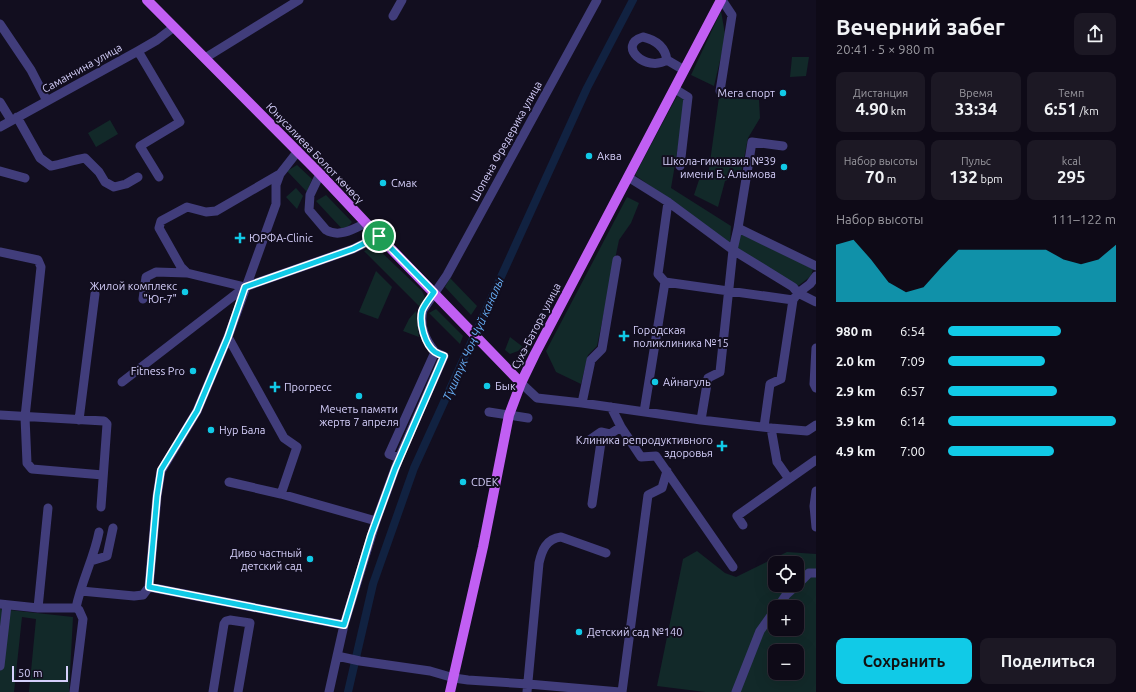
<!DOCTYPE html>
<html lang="ru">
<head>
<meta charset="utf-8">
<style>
  :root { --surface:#0e0a17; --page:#1c1824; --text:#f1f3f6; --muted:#9b9aa1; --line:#2e2b36; --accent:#11cae7 }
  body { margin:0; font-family:Ubuntu,sans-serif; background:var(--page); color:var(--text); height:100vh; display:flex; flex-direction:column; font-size:15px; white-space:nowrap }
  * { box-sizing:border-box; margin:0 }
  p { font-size:13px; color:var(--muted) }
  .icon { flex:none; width:22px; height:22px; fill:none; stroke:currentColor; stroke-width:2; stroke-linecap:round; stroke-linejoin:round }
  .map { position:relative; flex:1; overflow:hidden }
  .side { display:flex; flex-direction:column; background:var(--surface); width:320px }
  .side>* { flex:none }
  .tools { position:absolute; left:768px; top:556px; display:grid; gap:8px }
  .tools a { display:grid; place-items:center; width:36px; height:36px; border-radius:8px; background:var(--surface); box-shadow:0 4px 16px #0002,0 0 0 1px var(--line); font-size:20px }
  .scale { position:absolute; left:12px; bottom:10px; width:56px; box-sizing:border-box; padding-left:4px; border:2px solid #d6d0fc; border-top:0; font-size:11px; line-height:14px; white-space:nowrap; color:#d6d0fc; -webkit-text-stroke:3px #120e1f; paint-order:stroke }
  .pin { position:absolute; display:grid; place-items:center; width:34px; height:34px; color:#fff; margin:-17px; border:2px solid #fff; border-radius:50%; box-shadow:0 1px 4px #0007 }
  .round { display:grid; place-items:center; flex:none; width:42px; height:42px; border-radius:8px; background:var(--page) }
  .headline { display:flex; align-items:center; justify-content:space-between; height:68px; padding:0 20px }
  h1 { font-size:22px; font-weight:600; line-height:30px }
  .metrics { display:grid; grid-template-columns:repeat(3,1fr); gap:6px; height:68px; padding:4px 20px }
  .metrics div { display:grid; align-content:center; border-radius:8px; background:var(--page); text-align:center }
  .metrics b { font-size:17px; font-weight:600 }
  .metrics small { font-size:11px; font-weight:400 }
  .metrics p { font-size:11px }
  .chart { height:112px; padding:8px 20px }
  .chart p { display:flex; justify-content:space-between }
  .chart svg { width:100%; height:72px; margin-top:4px; fill:var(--accent); opacity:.7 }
  .cta { display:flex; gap:8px; margin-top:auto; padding:8px 20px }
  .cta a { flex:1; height:46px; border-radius:8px; background:var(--accent); color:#111; font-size:16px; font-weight:600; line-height:46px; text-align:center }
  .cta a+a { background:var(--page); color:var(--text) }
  ul { padding:0 20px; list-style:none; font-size:13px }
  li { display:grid; grid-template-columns:64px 48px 1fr; align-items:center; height:30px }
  li i { height:10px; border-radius:5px; background:var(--accent) }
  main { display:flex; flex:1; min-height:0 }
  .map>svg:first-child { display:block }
</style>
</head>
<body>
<main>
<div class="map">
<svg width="816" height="692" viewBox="0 0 816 692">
  <rect width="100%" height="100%" fill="#120e1f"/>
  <path fill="#122929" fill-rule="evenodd" d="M721,11L725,34L723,48L714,86L691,75Z
    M792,57H809L806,76L790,77Z
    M677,96L686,100L671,188L731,226L730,244L635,175Z
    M719,97L759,100L760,118L748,138L741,174L725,181L718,207L694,195L699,180L708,176Z
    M110,120L118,134L96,147L88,133Z
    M297,165L312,179L307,192L287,171Z
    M296,188L303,196L297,209L286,197Z
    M326,195L352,222L344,231L316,201Z
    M627,197L639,203L631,223L619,240L597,346L588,355L581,384L556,372L546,351Z
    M741,234L813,269L811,276L798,286L737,248Z
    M375,246L422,291L425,297L420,307L364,251Z
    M376,271L392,287L378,319L359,312Z
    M450,278L477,306L471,315L445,287Z
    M436,309L463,336L460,344L429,313Z
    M416,311L419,337L403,331L409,319Z
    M510,337L523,347L518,351L510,354L505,350Z
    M697,551L725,573L736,577L787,552L816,554V692H705L657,686L683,559ZM775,563H797V585H775ZM775,607H797V629H775ZM775,651H797V673H775Z
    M0,609L73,617L69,692H29L36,619L22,617L14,692H0Z"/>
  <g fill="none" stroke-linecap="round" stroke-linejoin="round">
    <path stroke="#112241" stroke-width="8" d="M348,692L373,584L414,468L587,88L633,0"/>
    <path stroke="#413d7b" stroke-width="9" d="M393,16L402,0
      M0,24L31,70L47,101
      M643,37C656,40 665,47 667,60C646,73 616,45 643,37Z
      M138,51L180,122L140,146L159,177
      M205,58L299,0
      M667,60L684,70
      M675,89L688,97L680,166
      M720,91L732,15L722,0
      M0,102L11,120
      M17,117L40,158L51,166C63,164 73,160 85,158L99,172L105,182L114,187L126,184L138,177
      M0,127L138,51L157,40L174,27
      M298,151L280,174L216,211L206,212L187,207L161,221L159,228L181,267L187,273L245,287L353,249L379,236
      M0,171L25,178
      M320,174L310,195L309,210L326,230C339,238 354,229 366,223
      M628,177L668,202L733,250L793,287L798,293L793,300L665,282L644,412
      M738,228L752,142L783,146
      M0,252L38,260L41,267L25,417L27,463L32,469L103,475
      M816,276L810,284L798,293L816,302
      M665,282L658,274L668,202
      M143,299L146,277L156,272L187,273
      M228,337L276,204V185L280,174
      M816,348L814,384L816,388
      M435,352L444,356L399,458L389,454L435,352C425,339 419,326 423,310L447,275L597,0
      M122,382L245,287
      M521,383L537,398L582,403L701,420L771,428L777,462L789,479L816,460
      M582,403L591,360L602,349L617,260
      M489,412L528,418
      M0,415L104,421L107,424L101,507
      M79,420L95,294
      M701,420L708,378L720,372L733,250L738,228L816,266
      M621,427L641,457L656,456L733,567
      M764,427L770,384L781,379L793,300
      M771,428L807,431L816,425
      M588,441L601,432L610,434
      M229,482L281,494L376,521L344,625
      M816,491L814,506L816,527
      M592,504L601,442L610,434L621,427L611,407
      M376,521L399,458
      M743,525L737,516L789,479
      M91,561L107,556L113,528
      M797,585L809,573H816
      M149,587L157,496L161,471L197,411L228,337L284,438L297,447L281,494
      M81,591L134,596L143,595L149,587L344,625L337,656
      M0,604L38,608H76
      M778,607L786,595L797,585
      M38,608L48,508
      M76,608C81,582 94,558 99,532
      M0,666L7,605
      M74,692L83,619L79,610L76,608
      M213,692L224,624L226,621L230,620L250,623L238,692
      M329,692L337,656L360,661L430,671L454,678L468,680L528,684L620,692
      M527,692L539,563C542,550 546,539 561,537L606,553
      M622,692L648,495L662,488L667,471
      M736,692L760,631L775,610"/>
    <path stroke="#c15ff3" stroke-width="10" d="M147,0L320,174L366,223L521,383
      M450,692L483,547L509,415L521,383L535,354L721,0"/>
  </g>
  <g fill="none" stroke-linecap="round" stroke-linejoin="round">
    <defs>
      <path id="route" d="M379,236L434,292C430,298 424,305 422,311C419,323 425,345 435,352C438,354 441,355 444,356L395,469L371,535L344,625L149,587L157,496L161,470L197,411L228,337L245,287L353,249Z"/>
    </defs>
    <use href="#route" stroke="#fff" stroke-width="8"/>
    <use href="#route" stroke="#11cae7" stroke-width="5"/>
  </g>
  <g fill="#11cae7" stroke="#120e1f" stroke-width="1.5">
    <circle cx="783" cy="93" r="4"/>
    <circle cx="589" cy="156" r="4"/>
    <circle cx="784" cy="167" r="4"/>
    <circle cx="383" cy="183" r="4"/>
    <path d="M238 232h4v4h4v4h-4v4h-4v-4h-4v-4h4z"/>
    <circle cx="185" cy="292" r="4"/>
    <path d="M622 330h4v4h4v4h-4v4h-4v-4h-4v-4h4z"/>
    <circle cx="193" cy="371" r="4"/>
    <circle cx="655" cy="382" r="4"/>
    <circle cx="487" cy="386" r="4"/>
    <path d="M273 381h4v4h4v4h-4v4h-4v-4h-4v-4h4z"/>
    <circle cx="359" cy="396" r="4"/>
    <circle cx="211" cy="430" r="4"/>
    <path d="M720 440h4v4h4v4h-4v4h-4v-4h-4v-4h4z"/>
    <circle cx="463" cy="482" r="4"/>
    <circle cx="310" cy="559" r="4"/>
    <circle cx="579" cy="632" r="4"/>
  </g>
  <g text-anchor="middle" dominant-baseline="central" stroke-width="4" stroke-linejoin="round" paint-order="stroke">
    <g font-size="11" fill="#d6d0fc" stroke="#120e1f">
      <text transform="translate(82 68) rotate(-29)">Саманчина улица</text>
      <text transform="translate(506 141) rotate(-61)">Шопена Фредерика улица</text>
      <text transform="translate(315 153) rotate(46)">Юнусалиева Болот көчөсү</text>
      <text transform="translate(536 326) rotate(-63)">Сухэ-Батора улица</text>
    </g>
    <g font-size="11" fill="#d6d0fc" stroke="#120e1f" text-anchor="start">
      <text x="775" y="93" text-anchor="end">Мега спорт</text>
      <text x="597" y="156">Аква</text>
      <text x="776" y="161" text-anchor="end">Школа-гимназия №39<tspan x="776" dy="13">имени Б. Алымова</tspan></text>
      <text x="391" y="183">Смак</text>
      <text x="249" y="238">ЮРФА-Clinic</text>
      <text x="177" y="286" text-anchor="end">Жилой комплекс<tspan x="177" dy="13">"Юг-7"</tspan></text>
      <text x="633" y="330">Городская<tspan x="633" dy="13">поликлиника №15</tspan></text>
      <text x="185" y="371" text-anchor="end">Fitness Pro</text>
      <text x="663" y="382">Айнагуль</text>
      <text x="495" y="386">Бык</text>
      <text x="284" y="387">Прогресс</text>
      <text x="359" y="409" text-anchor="middle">Мечеть памяти<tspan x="359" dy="13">жертв 7 апреля</tspan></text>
      <text x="219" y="430">Нур Бала</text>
      <text x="713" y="440" text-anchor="end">Клиника репродуктивного<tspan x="713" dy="13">здоровья</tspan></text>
      <text x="471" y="482">CDEK</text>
      <text x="302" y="553" text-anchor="end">Диво частный<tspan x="302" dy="13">детский сад</tspan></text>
      <text x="587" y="632">Детский сад №140</text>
    </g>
    <g font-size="12" font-style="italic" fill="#66adf4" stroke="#120e1f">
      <text transform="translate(473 339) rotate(-66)">Түштүк Чоң Чүй каналы</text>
    </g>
  </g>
</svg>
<div class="tools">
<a><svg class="icon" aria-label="locate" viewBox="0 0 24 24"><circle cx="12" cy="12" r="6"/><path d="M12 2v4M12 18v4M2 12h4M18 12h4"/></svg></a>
<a>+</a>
<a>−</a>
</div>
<div class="scale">50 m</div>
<div class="pin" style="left:379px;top:236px;background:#1e9e55"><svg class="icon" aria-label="arrive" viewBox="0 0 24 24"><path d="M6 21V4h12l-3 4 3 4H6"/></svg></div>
</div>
<section class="side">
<div class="headline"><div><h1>Вечерний забег</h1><p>20:41 · 5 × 980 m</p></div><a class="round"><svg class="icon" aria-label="share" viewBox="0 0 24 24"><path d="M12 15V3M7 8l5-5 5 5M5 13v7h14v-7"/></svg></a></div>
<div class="metrics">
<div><p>Дистанция</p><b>4.90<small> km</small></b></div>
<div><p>Время</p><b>33:34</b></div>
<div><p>Темп</p><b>6:51<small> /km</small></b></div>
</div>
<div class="metrics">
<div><p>Набор высоты</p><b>70<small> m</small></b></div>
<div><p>Пульс</p><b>132<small> bpm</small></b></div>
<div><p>kcal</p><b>295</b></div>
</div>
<div class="chart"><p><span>Набор высоты</span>111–122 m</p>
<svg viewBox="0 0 160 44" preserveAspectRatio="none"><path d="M0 44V9L10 6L20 18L30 32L40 38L50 35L60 23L70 12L80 12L90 12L100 12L110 12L120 12L130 18L140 21L150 18L160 9V44z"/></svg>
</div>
<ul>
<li><b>980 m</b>6:54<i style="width:67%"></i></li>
<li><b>2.0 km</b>7:09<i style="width:58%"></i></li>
<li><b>2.9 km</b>6:57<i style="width:65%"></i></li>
<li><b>3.9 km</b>6:14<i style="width:100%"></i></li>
<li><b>4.9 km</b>7:00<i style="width:63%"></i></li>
</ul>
<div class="cta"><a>Сохранить</a><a>Поделиться</a></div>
</section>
</main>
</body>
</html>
